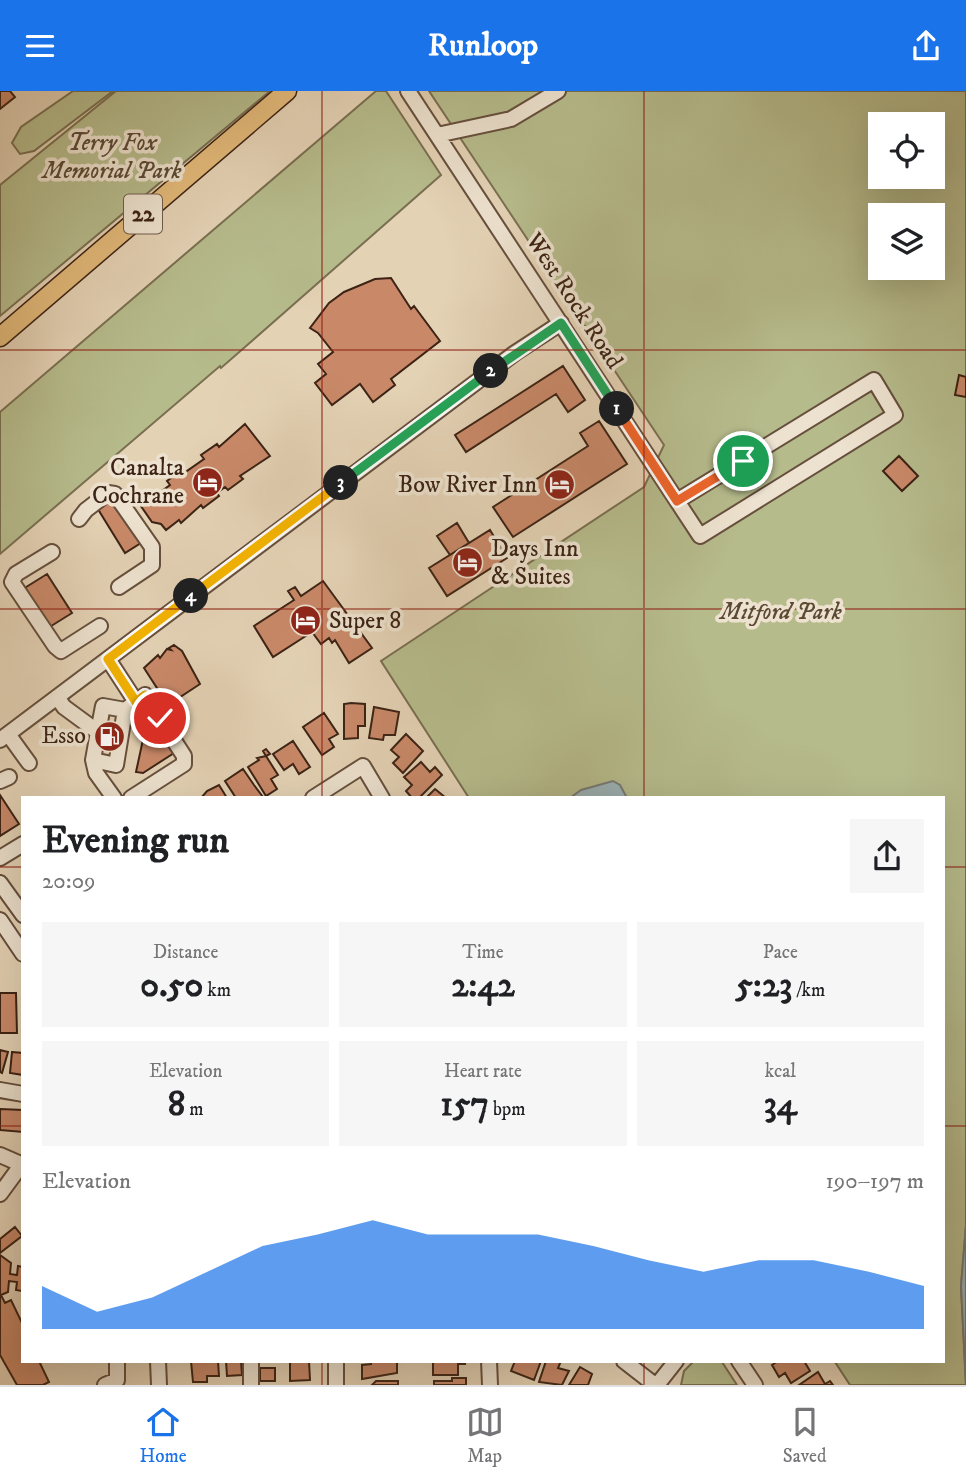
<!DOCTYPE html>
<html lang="en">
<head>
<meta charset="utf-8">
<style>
  :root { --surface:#fff; --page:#f6f6f6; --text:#202124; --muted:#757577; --line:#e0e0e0; --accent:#1a73e8 }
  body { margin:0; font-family:"IM FELL DW Pica",serif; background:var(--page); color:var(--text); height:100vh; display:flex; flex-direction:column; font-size:26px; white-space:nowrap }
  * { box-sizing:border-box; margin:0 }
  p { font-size:23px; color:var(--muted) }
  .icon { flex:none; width:38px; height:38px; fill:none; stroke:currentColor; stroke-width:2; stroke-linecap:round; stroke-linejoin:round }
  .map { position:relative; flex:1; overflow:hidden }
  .drawer { position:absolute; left:21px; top:705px; width:924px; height:567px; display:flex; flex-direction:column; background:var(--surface); border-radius:0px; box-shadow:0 7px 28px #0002 }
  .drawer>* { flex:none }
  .buttons { position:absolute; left:868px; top:21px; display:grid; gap:14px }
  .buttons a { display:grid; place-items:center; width:77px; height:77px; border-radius:0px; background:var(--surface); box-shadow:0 7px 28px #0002; font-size:35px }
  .pin { position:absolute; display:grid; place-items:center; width:60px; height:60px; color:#fff; margin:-30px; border:4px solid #fff; border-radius:50%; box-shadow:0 2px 7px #0007 }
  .km { position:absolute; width:35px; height:35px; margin:-18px; border-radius:50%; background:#222; color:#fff; font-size:19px; line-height:35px; text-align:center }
  .round { display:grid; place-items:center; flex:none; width:74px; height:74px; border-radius:0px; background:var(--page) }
  .overview { display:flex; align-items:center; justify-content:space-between; height:119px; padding:0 21px }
  h1 { font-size:38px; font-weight:700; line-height:52px }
  .metrics { display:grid; grid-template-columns:repeat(3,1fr); gap:10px; height:119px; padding:7px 21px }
  .metrics div { display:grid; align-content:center; border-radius:0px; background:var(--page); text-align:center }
  .metrics b { font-size:35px; font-weight:700 }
  .metrics small { font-size:19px; font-weight:400 }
  .metrics p { font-size:19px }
  .chart { height:196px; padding:14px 21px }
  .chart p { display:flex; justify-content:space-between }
  .chart svg { width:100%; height:126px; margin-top:7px; fill:var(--accent); opacity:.7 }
  header { display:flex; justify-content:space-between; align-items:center; height:91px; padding:0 21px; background:var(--accent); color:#fff; font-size:32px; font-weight:700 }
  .tabs { display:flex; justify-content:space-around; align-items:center; height:98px; border-top:2px solid var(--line); background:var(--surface); font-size:19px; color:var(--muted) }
  .tabs a { display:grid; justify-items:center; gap:4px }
  .tabs .current { color:var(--accent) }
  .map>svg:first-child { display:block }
</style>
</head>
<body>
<header><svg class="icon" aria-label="menu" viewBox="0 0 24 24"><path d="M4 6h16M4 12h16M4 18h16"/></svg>Runloop<svg class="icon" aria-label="share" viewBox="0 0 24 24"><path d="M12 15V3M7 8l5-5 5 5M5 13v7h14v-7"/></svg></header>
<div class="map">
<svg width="966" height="1294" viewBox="0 0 966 1294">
  <rect width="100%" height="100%" fill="#e4d2b5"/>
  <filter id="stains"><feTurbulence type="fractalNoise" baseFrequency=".00286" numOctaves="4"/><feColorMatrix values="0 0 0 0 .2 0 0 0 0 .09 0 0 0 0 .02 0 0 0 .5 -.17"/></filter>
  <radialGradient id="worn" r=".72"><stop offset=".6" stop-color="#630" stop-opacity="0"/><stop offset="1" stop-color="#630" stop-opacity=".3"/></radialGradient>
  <path fill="#b6bb8c" stroke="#796f50" stroke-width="2" fill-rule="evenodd" d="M73,0H113L34,60L20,63L12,52L21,36Z
    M116,0H270L0,225V94Z
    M376,0H386L441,84L221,277L220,275L0,463V321Z
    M429,0H966V1134L961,1195L966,1294H850L835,1271L943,1270V707H469L381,570L644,396L664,354ZM880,33H933V86H880ZM880,124H933V177H880Z
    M693,1271H722L737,1294H681L684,1280Z"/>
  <path fill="#9bb4ba" stroke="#757a78" stroke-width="2" d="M613,690L620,694L627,707H570L581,699Z
    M966,1134V1294L961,1195Z"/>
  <path fill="#c98969" stroke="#3c2315" stroke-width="2" d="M0,0H10L15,6L0,18Z
    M391,187L411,218L414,215L440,250L391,288L395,294L373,311L360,293L332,314L315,292L326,283L318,273L333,261L318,242L310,237L329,212L344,201L375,188Z
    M563,275L585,309L568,321L556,303L466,361L455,344Z
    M959,284L966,286V306L955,304Z
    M599,330L627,373L513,446L493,416L588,355L580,342Z
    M245,333L270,365L240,385L243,388L228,399L225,396L217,402L219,405L203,417L201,414L181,432L179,429L166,439L161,433L152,431L138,411L148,403L152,407L170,394L167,390L182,379L184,382L204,368L201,364L217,353L219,356Z
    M899,365L918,385L902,400L883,380Z
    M113,407L144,450L125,462L96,415Z
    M457,432L469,452L450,464L437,445Z
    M490,439L507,467L447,505L429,477Z
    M47,483L72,522L48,537L23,498Z
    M323,490L372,557L349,572L335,549L332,552L329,547L321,553L312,541L273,566L254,535L294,509L288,500L295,496L301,505Z
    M174,554L182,560L200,593L168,614L144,577L158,564L160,567L167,558L171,559L169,557Z
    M351,612L365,613V635H358V647L344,648V613Z
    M374,616L399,621L395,644H384L383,649L369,647Z
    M324,622L338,643L329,648L334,656L322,664L303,636Z
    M164,624L178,645L167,652L174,662L143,682L136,681L147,630L153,631Z
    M406,643L423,660L403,682L393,672L399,666L391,659Z
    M293,650L310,676L299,683L293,673L284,679L273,663Z
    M266,658L270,663L266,665L278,684L271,688L277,698L266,705L248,676L259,669L257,667L266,665L263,660Z
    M421,671L430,681L435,676L442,684L419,707H412L406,700L412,694L404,686Z
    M243,678L254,694L263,706L236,707L225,690Z
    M219,694L227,707H201L207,700Z
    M435,698L446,707H423H426Z
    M0,704L19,733L0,745Z
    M0,902H16L17,942H0Z
    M0,959L8,961L2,982L0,981Z
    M12,961L23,962V984L10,982Z
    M0,1018L23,1019V1041L0,1039Z
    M15,1136L22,1145L0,1162V1148Z
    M0,1164L11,1172L10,1183L17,1184L18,1175L23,1176V1206L22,1200L16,1199L17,1191L9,1190L8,1201L1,1204L5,1212L11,1209L23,1234V1270H39L49,1291L43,1294H17L0,1264Z
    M191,1270H218L219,1285H207V1291H193Z
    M226,1270H241L242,1284L227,1285Z
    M290,1270H309L310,1289L290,1290Z
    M371,1270H397V1282L362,1288V1274L371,1273Z
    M433,1270H465V1273H458V1284H433Z
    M515,1270H541L534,1289L511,1280Z
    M546,1270H561L558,1277L569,1280L562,1294L539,1291Z
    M778,1270H804L810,1280L791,1292L785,1282L779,1286L772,1274Z
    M580,1276L592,1283L588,1294H569Z
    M260,1277H275V1290H260Z
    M818,1281L825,1293L830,1290L833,1294H799Z
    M452,1287H466V1294H434V1290H452Z
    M376,1290H398V1294H372Z"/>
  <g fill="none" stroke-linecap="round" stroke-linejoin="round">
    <path stroke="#c2af95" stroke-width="14" stroke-dasharray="14 7" stroke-linecap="butt" d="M160,627L173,648"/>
    <defs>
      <path id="minor" d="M408,0L700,445L895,324L874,289L677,410
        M437,44L511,28L558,0
        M79,428L86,419L108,402L115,403L152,456V474L119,496
        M52,461L16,483L12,491L55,555L61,560L100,535
        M108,568L136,611L125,619
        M57,606L64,616L98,641L93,669L116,674L125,619L103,615L98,641
        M136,611L145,604L160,627
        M8,643L29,672
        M0,649L515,262L561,232
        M93,669L96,682L114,707
        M0,690L9,686
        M131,707L184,673V665L173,648
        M313,707L363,675L382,707
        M0,767L23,753
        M0,792L23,824
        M0,829L23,863
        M0,999L23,1003
        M0,1064L23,1074
        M0,1103L22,1073
        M158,1270L159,1294
        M251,1270V1294
        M336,1270V1294
        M489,1270L490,1294
        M624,1270L655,1294
        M739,1270L755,1294
        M105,1294L117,1289V1270
        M657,1294L676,1270"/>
      <path id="major" d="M0,246L287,0"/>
    </defs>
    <use href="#minor" stroke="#664f3d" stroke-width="18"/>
    <use href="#major" stroke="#3c2315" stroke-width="21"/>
    <use href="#minor" stroke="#ede2cf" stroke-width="14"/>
    <use href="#major" stroke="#e2b97a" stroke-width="18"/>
  </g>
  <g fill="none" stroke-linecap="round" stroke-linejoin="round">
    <defs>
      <path id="split-1" d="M617,318L677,410L743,370"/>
      <path id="split-2" d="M491,280L561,232L617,318"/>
      <path id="split-3" d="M341,392L491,280"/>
      <path id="split-4" d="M191,505L341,392"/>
      <path id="split-5" d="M160,627L145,604L136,611L108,568L191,505"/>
    </defs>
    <use href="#split-1" stroke="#fff" stroke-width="14"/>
    <use href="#split-2" stroke="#fff" stroke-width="14"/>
    <use href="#split-3" stroke="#fff" stroke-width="14"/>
    <use href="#split-4" stroke="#fff" stroke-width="14"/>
    <use href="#split-5" stroke="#fff" stroke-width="14"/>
    <use href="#split-1" stroke="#f0652b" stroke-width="9"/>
    <use href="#split-2" stroke="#22a559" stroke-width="9"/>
    <use href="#split-3" stroke="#22a559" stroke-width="9"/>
    <use href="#split-4" stroke="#f5b400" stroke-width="9"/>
    <use href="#split-5" stroke="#f5b400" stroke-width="9"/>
  </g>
  <path fill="none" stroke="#8f2418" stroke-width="2" stroke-opacity="0.55" d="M322,0V707M644,0V707M0,259H966M0,518H966M0,776H23M943,776H966M0,1035H23M943,1035H966M322,1270V1294M644,1270V1294"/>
  <defs>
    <symbol id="hotel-disc" viewBox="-11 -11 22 22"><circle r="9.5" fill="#8f2418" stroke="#ede2cf"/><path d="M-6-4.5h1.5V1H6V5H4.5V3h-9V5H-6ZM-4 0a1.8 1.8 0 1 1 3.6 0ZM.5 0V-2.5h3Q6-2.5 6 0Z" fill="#fff"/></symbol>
    <symbol id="fuel-disc" viewBox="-11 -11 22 22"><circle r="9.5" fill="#8f2418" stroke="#ede2cf"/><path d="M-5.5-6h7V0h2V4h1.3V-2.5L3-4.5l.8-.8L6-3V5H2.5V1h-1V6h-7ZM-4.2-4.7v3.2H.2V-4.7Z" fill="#fff"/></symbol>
  </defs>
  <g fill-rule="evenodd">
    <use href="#hotel-disc" x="190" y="374" width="35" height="35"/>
    <use href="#hotel-disc" x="542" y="376" width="35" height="35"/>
    <use href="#hotel-disc" x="450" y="454" width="35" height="35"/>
    <use href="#hotel-disc" x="288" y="512" width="35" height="35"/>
    <use href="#fuel-disc" x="92" y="628" width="35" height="35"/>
  </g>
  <g text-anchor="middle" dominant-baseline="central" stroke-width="7" stroke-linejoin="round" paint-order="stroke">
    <rect fill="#ede2cf" stroke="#715c4d" stroke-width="2" x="124" y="103.5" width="38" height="39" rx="5"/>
    <g font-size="23" font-weight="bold" fill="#3c2315">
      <text x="143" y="123">22</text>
    </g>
    <g font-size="24" font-style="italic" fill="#5a4933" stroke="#ede2cf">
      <text x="112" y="52">Terry Fox<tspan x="112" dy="28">Memorial Park</tspan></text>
      <text x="781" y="521">Mitford Park</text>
    </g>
    <g font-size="24" fill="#3c2315" stroke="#ede2cf">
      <text transform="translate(574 210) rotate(57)">West Rock Road</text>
    </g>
    <g font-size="24" fill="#3c2315" stroke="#ede2cf" text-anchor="end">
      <text x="184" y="377">Canalta<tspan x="184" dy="28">Cochrane</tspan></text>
      <text x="537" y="394">Bow River Inn</text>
      <text x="491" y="458" text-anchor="start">Days Inn<tspan x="491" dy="28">&amp; Suites</tspan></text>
      <text x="329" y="530" text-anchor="start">Super 8</text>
      <text x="86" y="645">Esso</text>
    </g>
  </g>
  <rect width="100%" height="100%" filter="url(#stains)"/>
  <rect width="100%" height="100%" fill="url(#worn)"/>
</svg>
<div class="buttons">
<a><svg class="icon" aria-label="locate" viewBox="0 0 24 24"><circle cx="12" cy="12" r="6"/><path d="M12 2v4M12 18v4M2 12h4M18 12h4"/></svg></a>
<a><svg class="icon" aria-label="layers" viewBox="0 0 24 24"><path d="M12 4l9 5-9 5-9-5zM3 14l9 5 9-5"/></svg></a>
</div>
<div class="pin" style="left:743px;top:370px;background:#1e9e55"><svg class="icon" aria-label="arrive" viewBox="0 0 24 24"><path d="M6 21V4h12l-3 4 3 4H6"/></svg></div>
<div class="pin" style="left:160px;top:627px;background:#d93025"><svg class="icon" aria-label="check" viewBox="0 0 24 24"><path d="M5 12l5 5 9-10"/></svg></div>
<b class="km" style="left:617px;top:318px">1</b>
<b class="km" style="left:491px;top:280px">2</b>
<b class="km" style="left:341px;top:392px">3</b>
<b class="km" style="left:191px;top:505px">4</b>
<section class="drawer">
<div class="overview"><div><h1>Evening run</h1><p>20:09</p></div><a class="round"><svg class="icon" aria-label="share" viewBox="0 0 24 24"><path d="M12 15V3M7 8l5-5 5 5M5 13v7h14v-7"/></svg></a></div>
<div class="metrics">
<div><p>Distance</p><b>0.50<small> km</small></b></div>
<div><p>Time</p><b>2:42</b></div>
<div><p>Pace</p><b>5:23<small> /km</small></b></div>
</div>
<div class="metrics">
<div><p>Elevation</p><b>8<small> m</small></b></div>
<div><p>Heart rate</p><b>157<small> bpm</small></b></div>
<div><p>kcal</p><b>34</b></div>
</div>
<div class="chart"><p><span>Elevation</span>190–197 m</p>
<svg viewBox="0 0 160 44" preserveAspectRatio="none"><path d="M0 44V29L10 38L20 33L30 24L40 15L50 11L60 6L70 11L80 11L90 11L100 15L110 20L120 24L130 20L140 20L150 24L160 29V44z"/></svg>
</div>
</section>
</div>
<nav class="tabs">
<a class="current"><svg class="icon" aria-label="home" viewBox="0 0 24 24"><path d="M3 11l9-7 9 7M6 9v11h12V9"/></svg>Home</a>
<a><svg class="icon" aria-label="map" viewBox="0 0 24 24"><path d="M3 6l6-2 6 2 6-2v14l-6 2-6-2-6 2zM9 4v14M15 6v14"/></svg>Map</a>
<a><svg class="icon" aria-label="saved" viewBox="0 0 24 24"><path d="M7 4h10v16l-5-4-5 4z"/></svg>Saved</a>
</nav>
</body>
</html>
